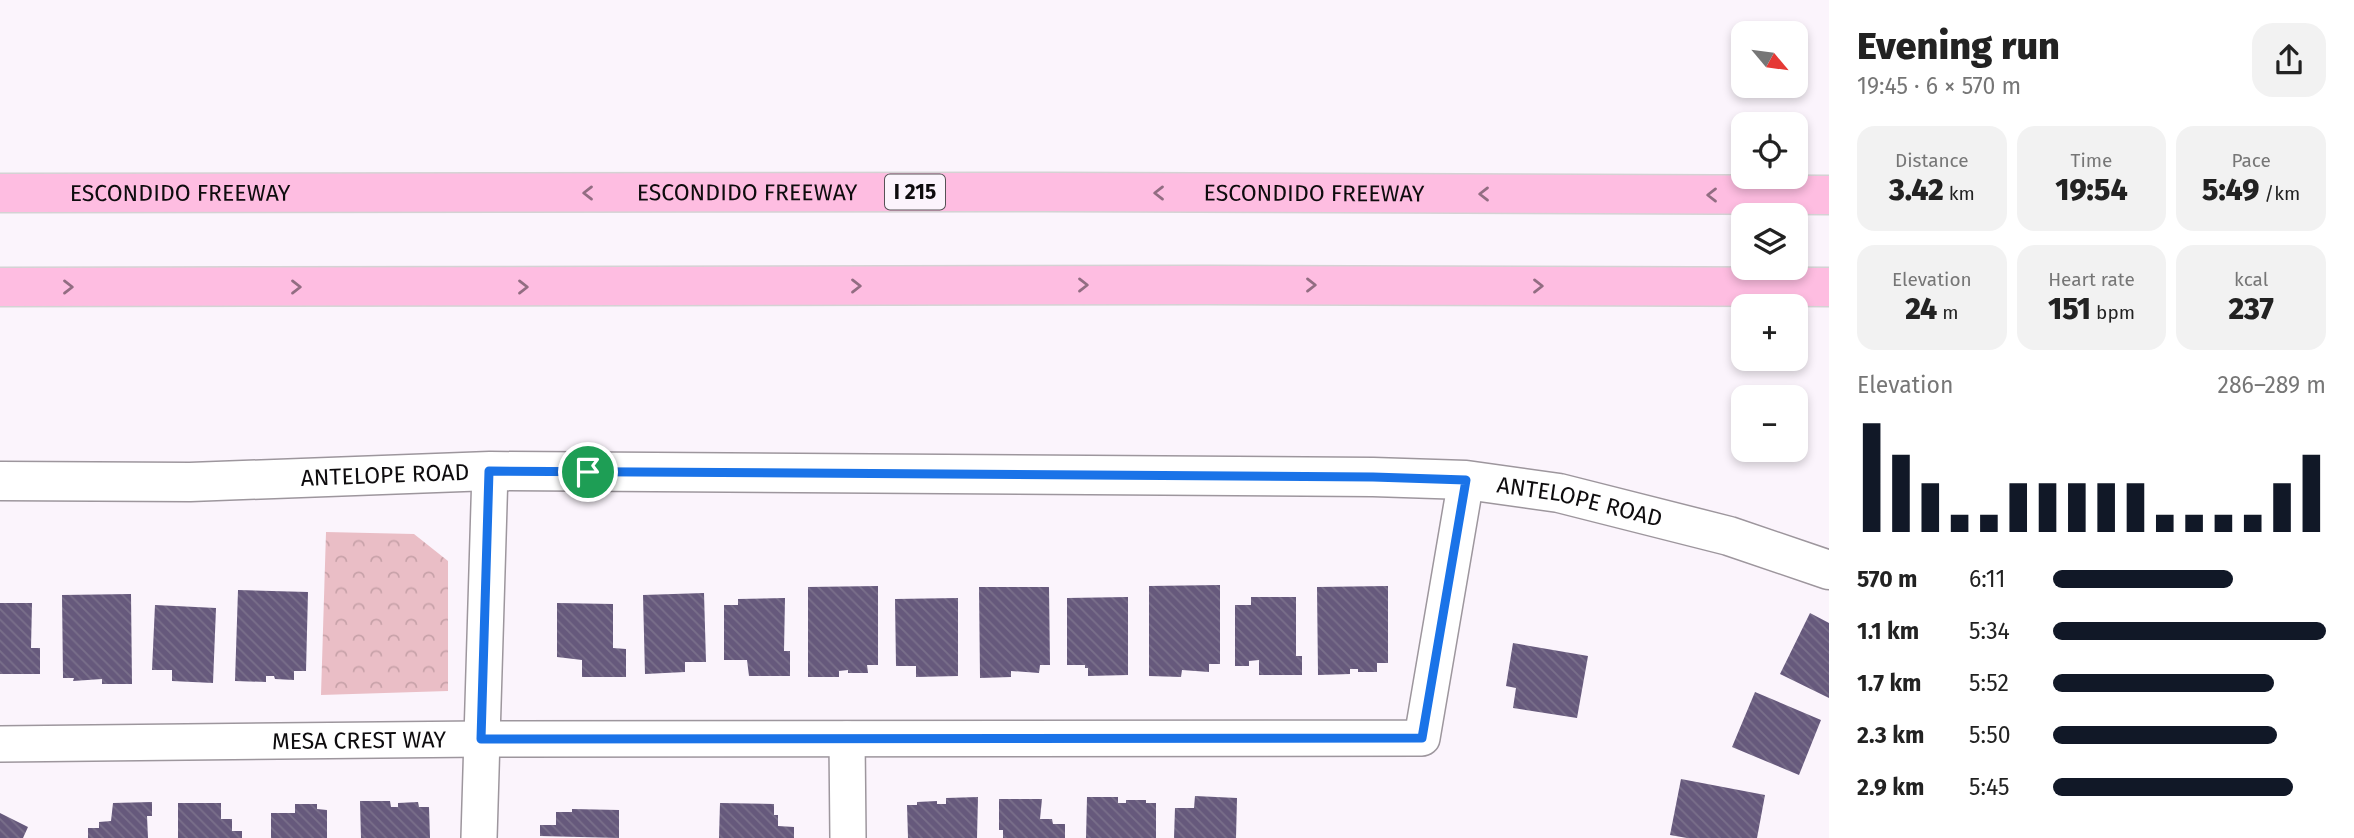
<!DOCTYPE html>
<html lang="en">
<head>
<meta charset="utf-8">
<style>
  :root { --surface:#fff; --page:#f2f2f2; --text:#222; --muted:#767676; --accent:#111827 }
  body { margin:0; font-family:"Fira Sans",sans-serif; background:var(--page); color:var(--text); height:100vh; display:flex; flex-direction:column; font-size:26px; white-space:nowrap }
  * { box-sizing:border-box; margin:0 }
  p { font-size:23px; color:var(--muted) }
  .icon { flex:none; width:38px; height:38px; fill:none; stroke:currentColor; stroke-width:2; stroke-linecap:round; stroke-linejoin:round }
  .map { position:relative; flex:1; overflow:hidden }
  .sheet { display:flex; flex-direction:column; background:var(--surface); width:525px }
  .sheet>* { flex:none }
  .needle { width:46px; rotate:119deg }
  .tools { position:absolute; left:1731px; top:21px; display:grid; gap:14px }
  .tools a { display:grid; place-items:center; width:77px; height:77px; border-radius:14px; background:var(--surface); box-shadow:0 4px 10px #0003; font-size:35px }
  .pin { position:absolute; display:grid; place-items:center; width:60px; height:60px; color:#fff; margin:-30px; border:4px solid #fff; border-radius:50%; box-shadow:0 2px 7px #0007 }
  .round { display:grid; place-items:center; flex:none; width:74px; height:74px; border-radius:21px; background:var(--page) }
  .overview { display:flex; align-items:center; justify-content:space-between; height:119px; padding:0 28px }
  h1 { font-size:38px; font-weight:800; line-height:52px }
  .metrics { display:grid; grid-template-columns:repeat(3,1fr); gap:10px; height:119px; padding:7px 28px }
  .metrics div { display:grid; align-content:center; border-radius:18px; background:var(--page); text-align:center }
  .metrics b { font-size:30px; font-weight:800 }
  .metrics small { font-size:19px; font-weight:400 }
  .metrics p { font-size:19px }
  .chart { height:196px; padding:14px 28px }
  .chart p { display:flex; justify-content:space-between }
  .chart svg { width:100%; height:126px; margin-top:7px; stroke:var(--accent); stroke-width:6 }
  ul { padding:0 28px; list-style:none; font-size:23px }
  li { display:grid; grid-template-columns:112px 84px 1fr; align-items:center; height:52px }
  li i { height:18px; border-radius:9px; background:var(--accent) }
  main { display:flex; flex:1; min-height:0 }
  .map>svg:first-child { display:block }
</style>
</head>
<body>
<main>
<div class="map">
<svg width="1829" height="838" viewBox="0 0 1829 838">
  <defs>
    <pattern id="park-crowns" width="20" height="18" patternUnits="userSpaceOnUse" patternTransform="scale(1.75)"><rect width="20" height="18" fill="#eabec6"/><path d="M2 6a3 3 0 1 1 6 0M12 15a3 3 0 1 1 6 0" fill="none" stroke="#c8a2a9"/></pattern>
    <pattern id="building-back-hatch" width="6" height="6" patternUnits="userSpaceOnUse" patternTransform="scale(1.75)"><rect width="6" height="6" fill="#66597c"/><path d="M-1 5l2 2M0 0l6 6M5-1l2 2" fill="none" stroke="#7a708b"/></pattern>
  </defs>
  <rect width="100%" height="100%" fill="#fbf4fc"/>
  <path fill="url(#park-crowns)" d="M326,532L414,534L448,561V691L321,695Z"/>
  <path fill="url(#building-back-hatch)" d="M1220,585V664H1209V672L1182,670L1181,677L1149,676V586Z
    M878,586V665H867L868,673H848V670L839,671V677H808V587Z
    M1388,586V663H1377V672H1358V669H1350V674L1318,675L1317,587Z
    M979,587H1049L1050,665H1040L1039,673L1011,671V677L980,678Z
    M238,590L308,592L306,671H294V680L275,679L274,676H266V682L235,681Z
    M704,593L706,662H685V672L645,674L643,595Z
    M131,594L132,684H102V679L73,681L74,678H63L62,595Z
    M1128,597V675L1088,676V668H1085V665H1067V598Z
    M1251,597H1296V656H1302V675H1259V660L1249,661V666H1235V605H1251Z
    M785,598L784,651H790V676H749L747,660H724V605H738V599Z
    M958,598V676L916,677V666H896L895,599Z
    M0,603H32L31,648H40V674H0Z
    M557,603L613,604V648L626,649V677H582V660L557,657Z
    M155,605L216,608L213,683L172,681V670H152Z
    M1810,613L1829,623V698L1780,674Z
    M1513,643L1588,656L1577,718L1513,708L1516,688L1506,686Z
    M1755,692L1821,720L1799,775L1732,747Z
    M1681,779L1765,795L1757,838H1687L1670,835Z
    M1195,796L1237,798L1236,838H1174L1175,808H1194Z
    M978,797L977,838H908L907,805H917V802L937,801V804H946V798Z
    M1087,797H1118V803H1126V800H1146V803H1156V838H1086Z
    M999,799H1042L1040,819H1052L1053,824H1065V838H1003V830H999Z
    M360,801H390L391,807H398V803L418,802L419,807H429L430,838H361Z
    M152,802V816H147L148,838H88V828H99V822L111,821L113,803Z
    M178,803H221V819H232V831H242V838H178Z
    M720,803L774,804V815H778V826L794,827V838H719Z
    M295,804H317V809L327,810V838H271V813H295Z
    M572,809L619,810V838L540,836V825H556V812H572Z
    M0,813L28,827L23,838H0Z"/>
  <g fill="none" stroke-linecap="round" stroke-linejoin="round">
    <defs>
      <g id="minor">
        <path d="M847,739L848,838"/>
        <path id="s1" d="M0,744L481,739L1422,738L1466,480"/>
        <path d="M479,838L490,471"/>
      </g>
      <g id="tertiary">
        <path id="s2" d="M0,481L190,482L490,471L1373,477L1466,480L1559,493L1729,536L1829,570"/>
      </g>
      <g id="motorway">
        <path id="s3" d="M0,193L1045,192L1829,195"/>
        <path d="M0,287L1207,285L1829,287"/>
      </g>
    </defs>
    <use href="#minor" stroke="#9d969d" stroke-width="38"/>
    <use href="#tertiary" stroke="#9d969d" stroke-width="41"/>
    <use href="#motorway" stroke="#d4d3d4" stroke-width="41"/>
    <use href="#minor" stroke="#fff" stroke-width="35"/>
    <use href="#tertiary" stroke="#fff" stroke-width="38"/>
    <use href="#motorway" stroke="#febde1" stroke-width="38"/>
  </g>
  <defs><path id="oneway-chevron" d="M-2-3.5L2.5 0L-2 3.5" fill="none" stroke-width="1.6" stroke-linecap="round" stroke-linejoin="round" transform="scale(1.75)"/></defs>
  <g stroke="#926d82">
    <use href="#oneway-chevron" transform="translate(588 193) rotate(180)"/>
    <use href="#oneway-chevron" transform="translate(1159 193) rotate(-180)"/>
    <use href="#oneway-chevron" transform="translate(1484 194) rotate(-180)"/>
    <use href="#oneway-chevron" transform="translate(1712 195) rotate(-180)"/>
    <use href="#oneway-chevron" transform="translate(1083 285)"/>
    <use href="#oneway-chevron" transform="translate(1311 285)"/>
    <use href="#oneway-chevron" transform="translate(856 286)"/>
    <use href="#oneway-chevron" transform="translate(1538 286)"/>
    <use href="#oneway-chevron" transform="translate(68 287)"/>
    <use href="#oneway-chevron" transform="translate(296 287)"/>
    <use href="#oneway-chevron" transform="translate(523 287)"/>
  </g>
  <g fill="none" stroke-linecap="round" stroke-linejoin="round">
    <defs>
      <path id="route" d="M489,471L1373,477L1466,480L1422,738L481,739Z"/>
    </defs>
    <use href="#route" stroke="#fff" stroke-width="14"/>
    <use href="#route" stroke="#1a73e8" stroke-width="9"/>
  </g>
  <g text-anchor="middle" dominant-baseline="central" stroke-width="5" stroke-linejoin="round" paint-order="stroke">
    <rect fill="#fbf4fc" stroke="#555255" stroke-width="2" x="885" y="174.5" width="60" height="35" rx="5"/>
    <g font-size="21" font-weight="bold" fill="#0e0c0e">
      <text x="915" y="192">I 215</text>
    </g>
    <g font-size="23" fill="#0e0c0e" stroke="#fbf4fc">
      <text stroke="none"><textPath href="#s3" startOffset="180">ESCONDIDO FREEWAY</textPath></text>
      <text stroke="none"><textPath href="#s3" startOffset="747">ESCONDIDO FREEWAY</textPath></text>
      <text stroke="none"><textPath href="#s3" startOffset="1314">ESCONDIDO FREEWAY</textPath></text>
      <text stroke="none"><textPath href="#s2" startOffset="385">ANTELOPE ROAD</textPath></text>
      <text stroke="none"><textPath href="#s2" startOffset="1582">ANTELOPE ROAD</textPath></text>
      <text stroke="none"><textPath href="#s1" startOffset="359">MESA CREST WAY</textPath></text>
    </g>
  </g>
</svg>
<div class="tools">
<a><svg class="needle" viewBox="-14 -14 28 28"><path d="M0-13l5 13h-10z" fill="#e53935"/><path d="M0 13l5-13h-10z" fill="#767676"/></svg></a>
<a><svg class="icon" aria-label="locate" viewBox="0 0 24 24"><circle cx="12" cy="12" r="6"/><path d="M12 2v4M12 18v4M2 12h4M18 12h4"/></svg></a>
<a><svg class="icon" aria-label="layers" viewBox="0 0 24 24"><path d="M12 4l9 5-9 5-9-5zM3 14l9 5 9-5"/></svg></a>
<a>+</a>
<a>−</a>
</div>
<div class="pin" style="left:588px;top:472px;background:#1e9e55"><svg class="icon" aria-label="arrive" viewBox="0 0 24 24"><path d="M6 21V4h12l-3 4 3 4H6"/></svg></div>
</div>
<section class="sheet">
<div class="overview"><div><h1>Evening run</h1><p>19:45 · 6 × 570 m</p></div><a class="round"><svg class="icon" aria-label="share" viewBox="0 0 24 24"><path d="M12 15V3M7 8l5-5 5 5M5 13v7h14v-7"/></svg></a></div>
<div class="metrics">
<div><p>Distance</p><b>3.42<small> km</small></b></div>
<div><p>Time</p><b>19:54</b></div>
<div><p>Pace</p><b>5:49<small> /km</small></b></div>
</div>
<div class="metrics">
<div><p>Elevation</p><b>24<small> m</small></b></div>
<div><p>Heart rate</p><b>151<small> bpm</small></b></div>
<div><p>kcal</p><b>237</b></div>
</div>
<div class="chart"><p><span>Elevation</span>286–289 m</p>
<svg viewBox="0 0 160 44" preserveAspectRatio="none"><path d="M5 44V6M15 44V17M25 44V27M35 44V38M45 44V38M55 44V27M65 44V27M75 44V27M85 44V27M95 44V27M105 44V38M115 44V38M125 44V38M135 44V38M145 44V27M155 44V17"/></svg>
</div>
<ul>
<li><b>570 m</b>6:11<i style="width:66%"></i></li>
<li><b>1.1 km</b>5:34<i style="width:100%"></i></li>
<li><b>1.7 km</b>5:52<i style="width:81%"></i></li>
<li><b>2.3 km</b>5:50<i style="width:82%"></i></li>
<li><b>2.9 km</b>5:45<i style="width:88%"></i></li>
</ul>
</section>
</main>
</body>
</html>
